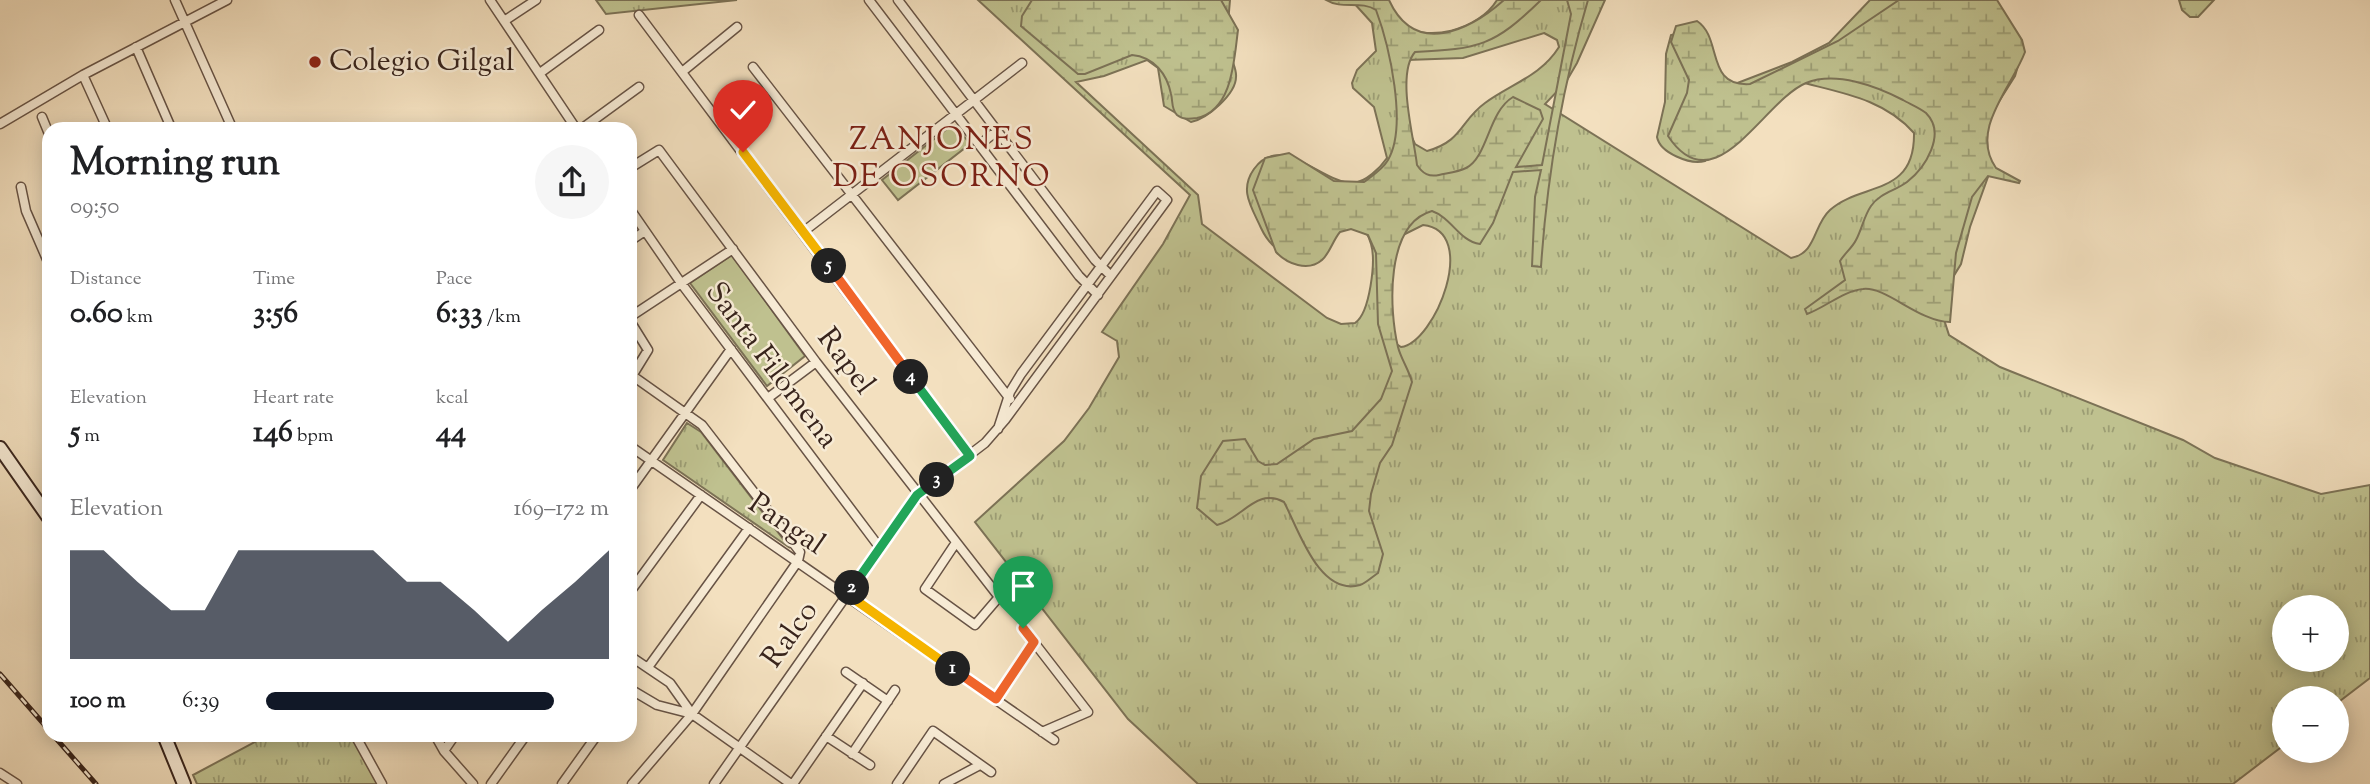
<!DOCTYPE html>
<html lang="en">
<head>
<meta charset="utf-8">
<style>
  :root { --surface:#fff; --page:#f6f6f6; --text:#202124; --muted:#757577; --accent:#111827 }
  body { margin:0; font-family:"Sorts Mill Goudy",serif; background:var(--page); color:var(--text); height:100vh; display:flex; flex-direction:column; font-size:26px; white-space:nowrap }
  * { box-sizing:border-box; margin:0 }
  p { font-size:23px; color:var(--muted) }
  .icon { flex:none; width:38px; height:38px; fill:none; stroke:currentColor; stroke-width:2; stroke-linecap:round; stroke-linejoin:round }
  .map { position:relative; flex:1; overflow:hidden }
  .side { position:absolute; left:42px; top:122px; width:595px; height:620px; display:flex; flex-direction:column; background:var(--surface); border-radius:21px; box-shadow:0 4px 18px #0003 }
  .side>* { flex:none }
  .tools { position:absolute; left:2272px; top:595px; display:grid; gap:14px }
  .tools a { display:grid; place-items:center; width:77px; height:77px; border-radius:50%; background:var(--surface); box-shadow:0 4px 18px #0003; font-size:35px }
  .pin { position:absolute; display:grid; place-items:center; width:60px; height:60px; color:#fff; margin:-72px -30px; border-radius:50% 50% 50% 0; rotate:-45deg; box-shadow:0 0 7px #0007 }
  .pin .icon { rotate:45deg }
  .km { position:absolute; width:35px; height:35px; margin:-18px; border-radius:50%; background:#222; color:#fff; font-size:19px; line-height:35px; text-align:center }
  .round { display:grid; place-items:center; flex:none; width:74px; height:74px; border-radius:37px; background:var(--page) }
  .overview { display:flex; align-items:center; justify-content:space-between; height:119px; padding:0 28px }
  h1 { font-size:38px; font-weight:700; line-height:52px }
  .stats { display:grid; grid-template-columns:repeat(3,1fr); gap:10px; height:119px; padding:7px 28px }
  .stats div { display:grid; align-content:center }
  .stats b { font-size:30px; font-weight:700 }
  .stats small { font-size:19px; font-weight:400 }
  .stats p { font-size:19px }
  .chart { height:196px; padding:14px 28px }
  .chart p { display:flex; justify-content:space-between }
  .chart svg { width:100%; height:126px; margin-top:7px; fill:var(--accent); opacity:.7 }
  ul { padding:0 28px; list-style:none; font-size:23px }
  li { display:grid; grid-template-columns:112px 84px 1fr; align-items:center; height:52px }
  li i { height:18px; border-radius:9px; background:var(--accent) }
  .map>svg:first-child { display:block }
</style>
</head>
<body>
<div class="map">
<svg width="2370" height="784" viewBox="0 0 2370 784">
  <defs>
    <pattern id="grass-tufts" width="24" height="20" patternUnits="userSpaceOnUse" patternTransform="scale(1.75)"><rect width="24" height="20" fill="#bfc18f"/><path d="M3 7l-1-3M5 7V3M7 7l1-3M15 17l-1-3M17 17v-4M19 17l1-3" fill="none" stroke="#9c9d74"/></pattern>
    <pattern id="wetland-marsh" width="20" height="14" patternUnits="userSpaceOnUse" patternTransform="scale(1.75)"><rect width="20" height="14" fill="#bfc18f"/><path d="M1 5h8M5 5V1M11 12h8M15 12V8" fill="none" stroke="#9c9d74"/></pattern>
  </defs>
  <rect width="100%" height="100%" fill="#f3e0bf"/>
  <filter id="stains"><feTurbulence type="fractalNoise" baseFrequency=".00286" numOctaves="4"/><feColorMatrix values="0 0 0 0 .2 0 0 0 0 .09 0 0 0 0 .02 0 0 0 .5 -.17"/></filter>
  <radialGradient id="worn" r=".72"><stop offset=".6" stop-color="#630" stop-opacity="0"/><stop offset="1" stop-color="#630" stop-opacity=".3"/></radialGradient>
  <path fill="url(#grass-tufts)" stroke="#7c7256" stroke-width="2" fill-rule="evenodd" d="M596,0H737L606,14Z
    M978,0H1230C1228,18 1228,38 1231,55C1232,62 1237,70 1236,77C1236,94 1207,119 1191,122L1164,106L1158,68L1147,60L1104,76L1076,82L1198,195L1202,224L1327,318L1341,324L1355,323C1370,313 1376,261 1371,244C1368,232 1361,225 1354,216L1296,258C1278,251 1269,245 1261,228C1251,206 1239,190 1254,169C1281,131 1323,184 1353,183C1366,182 1380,168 1387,158L1374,107L1353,88L1352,83L1357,70L1376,51L1372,23L1353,2L1383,0C1387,7 1391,19 1398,23C1426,44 1479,30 1497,0H1605L1577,63L1566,82L1545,104L1791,258C1817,253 1813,225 1830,210C1861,182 1915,197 1914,133C1884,99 1842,93 1800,82L1705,161C1690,165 1660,153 1657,137L1665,102L1666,54L1671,35L1684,32L1727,87L1792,62L1829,43L1870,0H1994L2022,52L2015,76L1986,122L1989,174L1970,227L1961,264L1944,292L1940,307L1949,335L2000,367L2183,440L2215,458L2321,494L2370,485V678L2336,704V698H2284V745L2233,784H1198L1128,719L975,522L1064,441L1089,408L1119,357L1117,341L1102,332L1163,244L1190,195ZM1544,33L1557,40L1559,47C1541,76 1511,84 1485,103C1460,121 1463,141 1427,151L1415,144L1409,131L1398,81L1407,60L1463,58ZM1423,225C1480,231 1435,343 1401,347L1395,343L1384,295L1401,236ZM2284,607H2336V660H2284Z
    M687,423L701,432L790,548L663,460Z
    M268,735H352L379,784H197L193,775Z"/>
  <path fill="url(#wetland-marsh)" stroke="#7c7256" stroke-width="2" d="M1032,0H1221L1238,30C1234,59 1233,110 1197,118C1190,119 1183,120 1177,115C1171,109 1173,101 1171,94C1167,74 1154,57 1132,55L1085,74H1078L1021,26L1022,16Z
    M1326,0H1389C1415,57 1469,31 1504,0H1541C1494,46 1479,49 1415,52C1396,74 1414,137 1417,165C1423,174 1429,177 1439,175C1448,173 1458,172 1466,168C1488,157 1488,112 1513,97L1540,110L1543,119L1516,167L1542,165L1571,14L1567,0H1588C1562,88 1547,176 1541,267L1532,266L1535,197L1541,170L1513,172L1493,223L1480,244C1459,241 1452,218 1432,211C1385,224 1389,310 1398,347C1401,359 1409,370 1412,382L1392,445L1380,463L1371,494L1369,511L1383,554L1378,573C1373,576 1366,583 1360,585C1319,597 1298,528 1284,502C1256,487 1242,519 1217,525L1197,508L1201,476L1223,441L1245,439L1258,461L1265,465L1277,464L1314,439L1352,431L1381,399L1392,371L1378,324L1376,253L1368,235L1351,229L1340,232C1333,240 1330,253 1322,260C1308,272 1287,264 1276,252L1253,190L1265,158L1289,153L1334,181L1364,182C1372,176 1383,169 1388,160C1408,126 1389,45 1376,10C1361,0 1342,10 1326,0Z
    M1899,0H1997L2022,40L2025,52C2012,87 1969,130 1996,168L2020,181L2019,183L1988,176L1972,197L1956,253L1950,322C1919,322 1886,286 1863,289C1843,291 1826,307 1807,314L1805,309L1845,280L1840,261C1845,253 1852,248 1856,240C1862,229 1864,216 1871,206C1880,193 1895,191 1907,182C1925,168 1947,134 1926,113C1920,108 1910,104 1903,100C1876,86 1836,71 1806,83C1763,101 1715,207 1668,136L1687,93L1689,80L1671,42L1676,26L1697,21C1723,38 1705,87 1750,84L1838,41Z
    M2179,0H2214L2198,17H2190L2182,10Z"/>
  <path fill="#bfc18f" stroke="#7c7256" stroke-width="2" d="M952,125L956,126L970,144L898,200L882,180Z
    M732,255L805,356L767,386L690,283Z"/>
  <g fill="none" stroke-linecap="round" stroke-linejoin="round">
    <defs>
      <path id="street" d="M175,0L233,130
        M490,0L577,130
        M869,0L1079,276L1098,295
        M898,0L1095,260L1111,276
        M639,15L969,456
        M504,21L536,0
        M136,47L172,130
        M753,67L1010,399
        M682,72L737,27
        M540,73L599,30
        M83,75L108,130
        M42,117L49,134
        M0,124L83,75L227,0
        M580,130L639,87
        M979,145L997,131
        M630,168L659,150L816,362L999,597L975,625L925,589L955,544
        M21,187L26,211L49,264
        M630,209L681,283L880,548
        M803,232L1022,63
        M630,241L645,231
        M630,317L733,249
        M630,321L648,350L632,376
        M630,374L702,425L800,552L798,561L692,714L632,784
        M768,398L816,362
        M630,446L1054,740
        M630,490L731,349
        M630,592L701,495
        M1023,628L1088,712L1042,732
        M630,656L670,683L692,714
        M649,666L749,528
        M846,672L888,701
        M630,689L657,705L692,714L791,784
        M996,699L1034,642
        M355,735L382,784
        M435,735L444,751L473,784
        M826,736L870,765
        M444,751L455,735
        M852,754L895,690
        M0,773L17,784
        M491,784L526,735
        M562,784L597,735
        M714,784L917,495L985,443L1005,420L1167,200L1157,191L1021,374L1010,392L998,429
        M793,784L863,683
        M897,784L933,731L991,772
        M944,784L980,765"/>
      <path id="secondary" d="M0,448L49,518
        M164,735L184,784"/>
    </defs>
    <use href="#street" stroke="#675345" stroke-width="11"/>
    <use href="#secondary" stroke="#38241c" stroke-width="16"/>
    <use href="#street" stroke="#f7ebd5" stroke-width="8"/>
    <use href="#secondary" stroke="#f7ebd5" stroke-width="12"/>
    <defs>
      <path id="rail" d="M0,674L49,730
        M53,735L96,784"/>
    </defs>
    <use href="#rail" stroke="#38241c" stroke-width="5"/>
    <use href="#rail" stroke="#f7ebd5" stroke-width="2.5" stroke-dasharray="8" stroke-linecap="butt"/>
  </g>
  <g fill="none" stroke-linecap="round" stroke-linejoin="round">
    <defs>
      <path id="split-1" d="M953,669L996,699L1034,642L1023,628"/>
      <path id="split-2" d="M852,588L847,594L953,669"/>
      <path id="split-3" d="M852,588L917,495L937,480"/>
      <path id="split-4" d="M911,377L970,456L937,480"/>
      <path id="split-5" d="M829,266L911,377"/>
      <path id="split-6" d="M743,152L829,266"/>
    </defs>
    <use href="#split-1" stroke="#fff" stroke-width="14"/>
    <use href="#split-2" stroke="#fff" stroke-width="14"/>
    <use href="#split-3" stroke="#fff" stroke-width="14"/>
    <use href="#split-4" stroke="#fff" stroke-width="14"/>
    <use href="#split-5" stroke="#fff" stroke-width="14"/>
    <use href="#split-6" stroke="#fff" stroke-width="14"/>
    <use href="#split-1" stroke="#f0652b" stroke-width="9"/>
    <use href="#split-2" stroke="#f5b400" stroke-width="9"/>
    <use href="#split-3" stroke="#22a559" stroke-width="9"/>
    <use href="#split-4" stroke="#22a559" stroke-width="9"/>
    <use href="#split-5" stroke="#f0652b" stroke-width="9"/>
    <use href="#split-6" stroke="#f5b400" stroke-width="9"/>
  </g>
  <circle fill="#8f2418" stroke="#f7ebd5" stroke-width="2.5" cx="315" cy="62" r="7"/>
  <g text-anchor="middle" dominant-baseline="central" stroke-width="5" stroke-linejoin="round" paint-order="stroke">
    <g font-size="30" fill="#38241c" stroke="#f7ebd5" text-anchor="start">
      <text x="329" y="62">Colegio Gilgal</text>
    </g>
    <g font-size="30" fill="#38241c" stroke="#f7ebd5">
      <text transform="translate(845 362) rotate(53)">Rapel</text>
      <text transform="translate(771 366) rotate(53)">Santa Filomena</text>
      <text transform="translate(786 525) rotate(34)">Pangal</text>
      <text transform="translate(791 635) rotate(-55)">Ralco</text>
    </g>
    <g font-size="32" letter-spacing="2" fill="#7a1f14" stroke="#f7ebd5">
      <text x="942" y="141">ZANJONES<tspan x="942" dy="37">DE OSORNO</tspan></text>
    </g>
  </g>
  <rect width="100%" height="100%" filter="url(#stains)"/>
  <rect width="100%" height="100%" fill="url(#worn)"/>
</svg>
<div class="tools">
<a>+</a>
<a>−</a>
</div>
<div class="pin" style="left:1023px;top:628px;background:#1e9e55"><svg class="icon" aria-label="arrive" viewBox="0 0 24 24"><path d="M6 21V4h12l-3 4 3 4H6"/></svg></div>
<div class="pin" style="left:743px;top:152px;background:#d93025"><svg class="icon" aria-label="check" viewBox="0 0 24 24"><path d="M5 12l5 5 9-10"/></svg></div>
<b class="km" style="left:953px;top:669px">1</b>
<b class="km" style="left:852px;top:588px">2</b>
<b class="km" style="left:937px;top:480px">3</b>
<b class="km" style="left:911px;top:377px">4</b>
<b class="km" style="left:829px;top:266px">5</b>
<section class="side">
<div class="overview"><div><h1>Morning run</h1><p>09:50</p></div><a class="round"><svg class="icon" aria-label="share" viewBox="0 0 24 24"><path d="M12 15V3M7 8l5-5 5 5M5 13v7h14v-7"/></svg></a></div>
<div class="stats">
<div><p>Distance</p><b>0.60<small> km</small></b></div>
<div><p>Time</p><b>3:56</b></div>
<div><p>Pace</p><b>6:33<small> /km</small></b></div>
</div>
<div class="stats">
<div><p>Elevation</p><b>5<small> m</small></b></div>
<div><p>Heart rate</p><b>146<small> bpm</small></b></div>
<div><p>kcal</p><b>44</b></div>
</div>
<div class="chart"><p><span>Elevation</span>169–172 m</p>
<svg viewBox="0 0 160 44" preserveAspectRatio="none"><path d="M0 44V6L10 6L20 17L30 27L40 27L50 6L60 6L70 6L80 6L90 6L100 17L110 17L120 27L130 38L140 27L150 17L160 6V44z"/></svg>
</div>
<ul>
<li><b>100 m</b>6:39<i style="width:84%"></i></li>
</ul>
</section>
</div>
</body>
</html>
